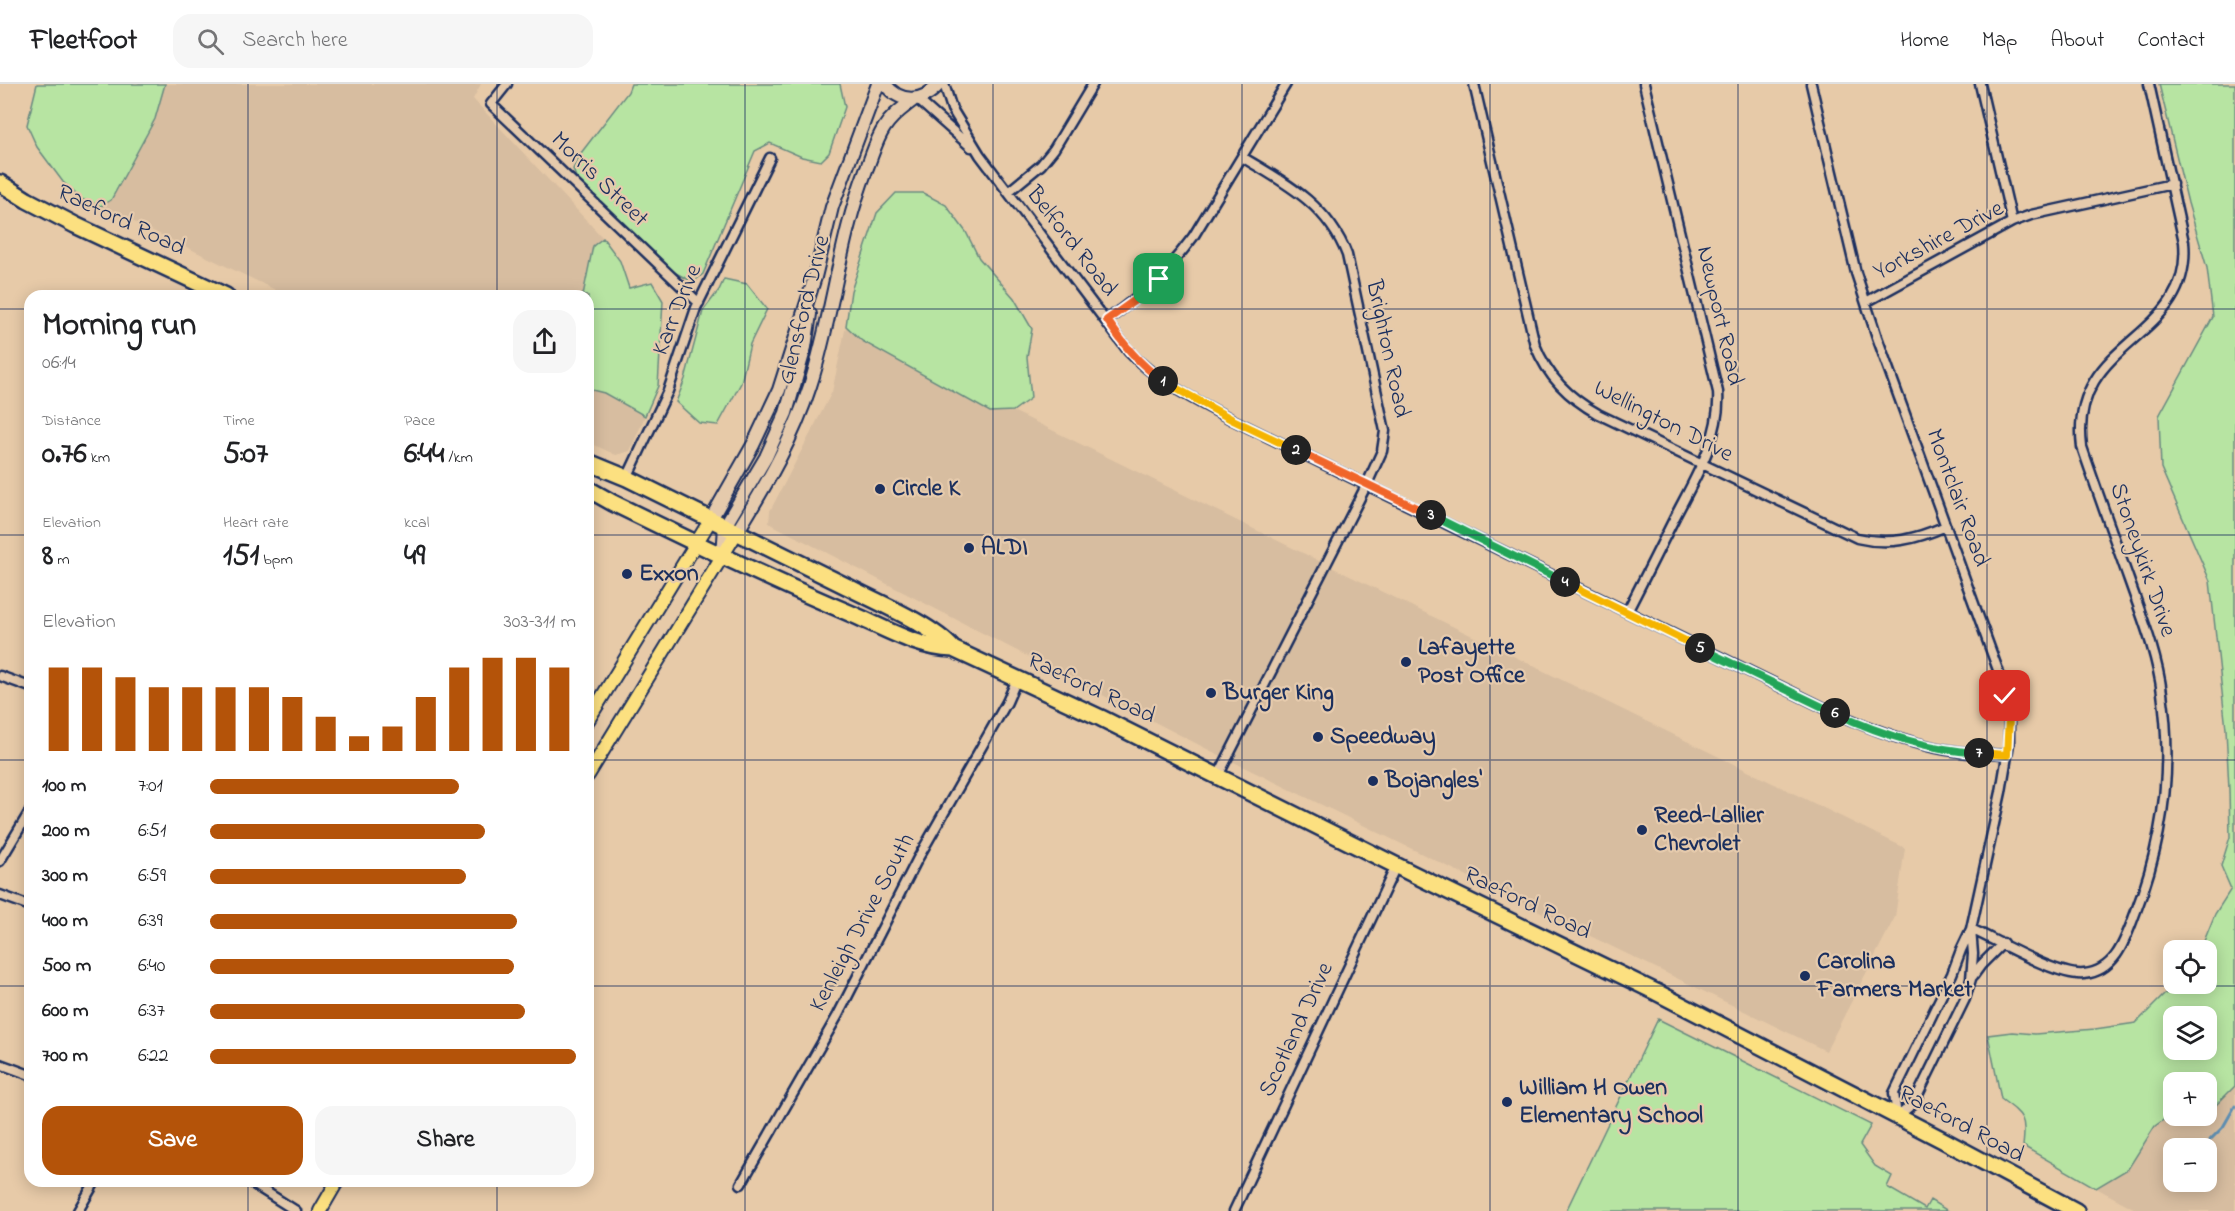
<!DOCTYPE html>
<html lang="en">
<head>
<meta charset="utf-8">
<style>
  :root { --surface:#fff; --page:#f6f6f6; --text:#202124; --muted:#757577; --line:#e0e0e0; --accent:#b45309 }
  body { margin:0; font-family:"Indie Flower",sans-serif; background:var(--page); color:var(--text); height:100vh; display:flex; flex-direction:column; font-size:22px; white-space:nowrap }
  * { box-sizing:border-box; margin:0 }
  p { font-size:20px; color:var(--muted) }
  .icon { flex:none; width:33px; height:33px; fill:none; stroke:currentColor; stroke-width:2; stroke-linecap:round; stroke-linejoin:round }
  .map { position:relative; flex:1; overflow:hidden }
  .details { position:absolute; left:24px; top:206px; width:570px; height:897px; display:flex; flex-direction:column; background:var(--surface); border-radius:18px; box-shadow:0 3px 15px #0003 }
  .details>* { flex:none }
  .buttons { position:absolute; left:2163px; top:856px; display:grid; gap:12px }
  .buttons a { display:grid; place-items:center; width:54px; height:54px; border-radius:12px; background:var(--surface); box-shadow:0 3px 15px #0003; font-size:30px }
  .pin { position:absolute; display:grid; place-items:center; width:51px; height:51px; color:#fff; margin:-26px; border-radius:12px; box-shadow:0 3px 9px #0006 }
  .km { position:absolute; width:30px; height:30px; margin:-15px; border-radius:50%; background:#222; color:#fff; font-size:16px; line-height:30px; text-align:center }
  .round { display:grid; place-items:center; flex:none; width:63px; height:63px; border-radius:18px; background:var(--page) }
  .headline { display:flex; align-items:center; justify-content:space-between; height:102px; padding:0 18px }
  h1 { font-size:33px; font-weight:700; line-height:45px }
  .figures { display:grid; grid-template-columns:repeat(3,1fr); gap:9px; height:102px; padding:6px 18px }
  .figures div { display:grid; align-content:center }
  .figures b { font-size:30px; font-weight:700 }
  .figures small { font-size:16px; font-weight:400 }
  .figures p { font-size:16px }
  .chart { height:168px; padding:12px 18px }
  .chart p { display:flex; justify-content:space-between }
  .chart svg { width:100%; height:108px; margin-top:6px; stroke:var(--accent); stroke-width:6 }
  .button { display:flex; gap:12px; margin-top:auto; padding:12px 18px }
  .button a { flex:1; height:69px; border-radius:18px; background:var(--accent); color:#fff; font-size:24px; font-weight:700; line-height:69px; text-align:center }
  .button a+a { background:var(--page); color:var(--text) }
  ul { padding:0 18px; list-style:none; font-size:20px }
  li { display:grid; grid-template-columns:96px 72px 1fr; align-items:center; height:45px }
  li i { height:15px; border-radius:8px; background:var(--accent) }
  header { display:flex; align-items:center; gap:36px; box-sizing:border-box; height:84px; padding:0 30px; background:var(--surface); border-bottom:2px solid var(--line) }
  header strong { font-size:28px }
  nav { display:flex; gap:33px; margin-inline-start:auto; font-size:21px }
  .search { width:420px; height:54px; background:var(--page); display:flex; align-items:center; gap:15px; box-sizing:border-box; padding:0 21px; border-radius:18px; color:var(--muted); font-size:22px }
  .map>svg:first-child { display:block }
</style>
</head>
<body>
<header>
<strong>Fleetfoot</strong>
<div class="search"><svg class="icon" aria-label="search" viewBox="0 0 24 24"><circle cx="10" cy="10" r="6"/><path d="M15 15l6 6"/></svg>Search here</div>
<nav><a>Home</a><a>Map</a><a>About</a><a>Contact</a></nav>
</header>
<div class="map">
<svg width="2235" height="1127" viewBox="0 0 2235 1127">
  <rect width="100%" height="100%" fill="#e7caa8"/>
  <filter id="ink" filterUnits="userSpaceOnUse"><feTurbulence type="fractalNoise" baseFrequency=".0167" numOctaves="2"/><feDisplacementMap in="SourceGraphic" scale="12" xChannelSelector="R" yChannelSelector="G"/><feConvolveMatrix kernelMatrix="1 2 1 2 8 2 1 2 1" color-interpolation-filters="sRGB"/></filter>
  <g filter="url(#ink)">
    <path fill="#d7bda0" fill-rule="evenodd" d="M165,0H481L473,15L603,154L593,162L583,211H286L101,122L111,116L155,35Z
      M846,242L862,257L990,328L1013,327L1905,764L1895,833L1826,967L1207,665L769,439L770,427L832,308Z
      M588,305L604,309L645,332L630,367L616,371L588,358Z
      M2235,1002V1127H2139L2096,1104L2128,1085L2155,1042L2173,1029L2174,1032H2206L2207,1021H2216ZM2174,1065H2206V1098H2174Z"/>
    <path fill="#b7e4a2" stroke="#698a80" stroke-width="1.5" fill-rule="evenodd" d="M37,0H165L155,35L111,116L101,122L81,115L63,98L37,63L27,41Z
      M631,0H840L845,23L829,69L821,77L802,73L770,59L755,67L703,190L693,198L670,186L577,96L573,85L581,69L628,8Z
      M2159,0H2235V1002L2216,1021H2207L2206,999H2174L2173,1029L2155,1042L2128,1085L2096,1104L2023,1062C2026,1033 2024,1032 2001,1015L1988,951L2012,948L2035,950L2095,945L2136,939L2175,900H2206V867H2200L2215,830L2231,805L2221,782L2230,753L2229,705L2226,645L2210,497L2161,384L2159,332L2213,233L2207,184L2188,119ZM2174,933H2206V966H2174Z
      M896,109H923L946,121L966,148L979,174L1014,214L1032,245L1027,273L1031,314L1013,327L990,328L862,257L846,242L851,207L877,129Z
      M603,154L620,177L629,204L652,198L663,217L658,302L645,332L604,309L588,305V212L583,211L593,162Z
      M724,195L747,200L767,225L750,260L741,299L718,341L699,339L676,318L685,295L703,227L719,206Z
      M1658,935L1871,1041L1860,1061L1875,1082L1892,1092L1887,1103L1925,1125L1930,1116L1948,1127H1566Z"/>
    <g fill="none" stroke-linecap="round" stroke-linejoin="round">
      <path stroke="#5f90b4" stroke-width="3" d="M2210,1056L2223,1043L2235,1022"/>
      <defs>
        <path id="street" d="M507,0L491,20L699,219
          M944,0L952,25L980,71L1129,268C1159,299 1196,316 1233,336L1837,630C1877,647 1918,663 1961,668C1976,670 1992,670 2007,671
          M1474,0L1535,261C1548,293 1568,313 1598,330L1857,454C1890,462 1916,455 1946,442
          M1811,0L1856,189L1877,253L1998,586L2009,634V660L2001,708L1971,845L1973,870L1971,895L1965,915L1914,1019L1897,1033
          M1980,0L2012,138
          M917,15L971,63
          M1008,108L1041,81L1054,65L1093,0
          M1866,218L2012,138L2031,131L2172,100
          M1107,236C1142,211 1167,188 1193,153L1286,0
          M627,394L668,307L696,224L770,74
          M1627,528C1643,497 1659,465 1675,433C1695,394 1721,353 1718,308L1644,0
          M0,592L30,603
          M1218,692L1367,400L1382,367L1385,347L1347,171C1328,121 1286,99 1242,73
          M0,777L30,727
          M0,811L30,822
          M1971,845C1998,857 2058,893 2084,890C2117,887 2126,853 2136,827C2163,757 2173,684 2162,609C2157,570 2142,533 2129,496C2113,451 2097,407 2082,363C2068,253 2193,259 2184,158L2149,0
          M1973,892L1981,881L2003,859
          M0,980L30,991
          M1897,1033L1894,1009L1952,890L1961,866L1971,845
          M247,1096L296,1127
          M741,1100L838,931L917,776L1007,618L1017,595
          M78,1127L96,1096
          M1234,1127L1396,782"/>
        <path id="secondary" d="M885,0C900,20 923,19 939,0
          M711,435L753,361L779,306L815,193L832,123L878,0
          M737,448C766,401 793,355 810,302C833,231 839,156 866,86C872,72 876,56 884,44C891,32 903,24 913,16
          M723,472L725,442L766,373L786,329L805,263L810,230"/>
        <path id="primary" d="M588,636L711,435
          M588,691L737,448
          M320,1127L338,1096"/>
        <path id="highway" d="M0,99L27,116L75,141L226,212
          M588,378L627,394C700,430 773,466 846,502C875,517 933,541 953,565
          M588,405L613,419C693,458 773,497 854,531C886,545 918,564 953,565L1101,634L1411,789L1656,908L1941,1055L2076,1127"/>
      </defs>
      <use href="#street" stroke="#1b2f5e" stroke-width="13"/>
      <use href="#secondary" stroke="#1b2f5e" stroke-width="16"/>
      <use href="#primary" stroke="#1b2f5e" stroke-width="16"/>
      <use href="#highway" stroke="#1b2f5e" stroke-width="20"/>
      <use href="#street" stroke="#e5caac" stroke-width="8"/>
      <use href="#secondary" stroke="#e5caac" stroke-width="12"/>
      <use href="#primary" stroke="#fce080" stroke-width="12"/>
      <use href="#highway" stroke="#fce080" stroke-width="15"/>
    </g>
  </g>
  <g fill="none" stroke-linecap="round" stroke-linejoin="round" filter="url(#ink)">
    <defs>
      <path id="split-1" d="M1159,195L1138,214L1107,236C1123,260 1139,280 1163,297"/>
      <path id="split-2" d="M1163,297L1233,336L1296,366"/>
      <path id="split-3" d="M1296,366L1431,431"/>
      <path id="split-4" d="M1431,431L1565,498"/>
      <path id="split-5" d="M1565,498L1700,564"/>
      <path id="split-6" d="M1700,564L1835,629"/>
      <path id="split-7" d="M1835,629C1880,650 1929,666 1979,669"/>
      <path id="split-8" d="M1979,669L2007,671L2009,634L2005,612"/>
    </defs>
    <use href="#split-1" stroke="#fff" stroke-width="12"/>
    <use href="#split-2" stroke="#fff" stroke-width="12"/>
    <use href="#split-3" stroke="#fff" stroke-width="12"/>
    <use href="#split-4" stroke="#fff" stroke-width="12"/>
    <use href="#split-5" stroke="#fff" stroke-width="12"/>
    <use href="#split-6" stroke="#fff" stroke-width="12"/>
    <use href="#split-7" stroke="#fff" stroke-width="12"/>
    <use href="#split-8" stroke="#fff" stroke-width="12"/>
    <use href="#split-1" stroke="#f0652b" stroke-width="8"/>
    <use href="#split-2" stroke="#f5b400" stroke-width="8"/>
    <use href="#split-3" stroke="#f0652b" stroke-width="8"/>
    <use href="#split-4" stroke="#22a559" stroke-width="8"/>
    <use href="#split-5" stroke="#f5b400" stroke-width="8"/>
    <use href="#split-6" stroke="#22a559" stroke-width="8"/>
    <use href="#split-7" stroke="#22a559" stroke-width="8"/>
    <use href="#split-8" stroke="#f5b400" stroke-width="8"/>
  </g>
  <path fill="none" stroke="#1b2f5e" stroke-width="1.5" stroke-opacity="0.55" d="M248,0V212M497,0V212M745,0V1127M993,0V1127M1242,0V1127M1490,0V1127M1738,0V1127M1987,0V1127M0,225H30M588,225H2235M0,451H30M588,451H2235M0,676H30M588,676H2235M0,902H30M588,902H2235M248,1096V1127M497,1096V1127"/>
  <g fill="#1b2f5e" stroke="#e5caac" stroke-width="2">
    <circle cx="880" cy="405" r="6"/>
    <circle cx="969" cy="464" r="6"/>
    <circle cx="627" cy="490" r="6"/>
    <circle cx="1406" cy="578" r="6"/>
    <circle cx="1211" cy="609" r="6"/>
    <circle cx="1318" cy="653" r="6"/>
    <circle cx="1373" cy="697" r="6"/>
    <circle cx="1642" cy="746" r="6"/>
    <circle cx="1805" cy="892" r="6"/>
    <circle cx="1507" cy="1018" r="6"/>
  </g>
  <g text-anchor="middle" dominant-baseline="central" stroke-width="4.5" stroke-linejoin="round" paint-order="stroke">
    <g font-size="24" fill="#1b2f5e" stroke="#e5caac">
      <text transform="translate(599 96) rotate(44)">Morris Street</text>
      <text transform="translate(121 137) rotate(25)">Raeford Road</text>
      <text transform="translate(1939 157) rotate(-28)">Yorkshire Drive</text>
      <text transform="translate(1071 158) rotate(52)">Belford Road</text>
      <text transform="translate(678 226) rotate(-68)">Karr Drive</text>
      <text transform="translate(805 226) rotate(-76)">Glensford Drive</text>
      <text transform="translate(1719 232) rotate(77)">Newport Road</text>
      <text transform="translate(1387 265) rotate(78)">Brighton Road</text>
      <text transform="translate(1663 338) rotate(27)">Wellington Drive</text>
      <text transform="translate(1957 414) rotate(70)">Montclair Road</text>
      <text transform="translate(2142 476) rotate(71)">Stoneykirk Drive</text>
      <text transform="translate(1091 605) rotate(25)">Raeford Road</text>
      <text transform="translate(1527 820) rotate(26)">Raeford Road</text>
      <text transform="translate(863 839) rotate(-62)">Kenleigh Drive South</text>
      <text transform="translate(1297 946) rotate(-65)">Scotland Drive</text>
      <text transform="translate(1961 1041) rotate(28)">Raeford Road</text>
    </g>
    <g font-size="24" font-weight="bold" fill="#1b2f5e" stroke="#e5caac" text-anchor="start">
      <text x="892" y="405">Circle K</text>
      <text x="981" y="464">ALDI</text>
      <text x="639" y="490">Exxon</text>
      <text x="1418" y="564">Lafayette<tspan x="1418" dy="28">Post Office</tspan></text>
      <text x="1223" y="609">Burger King</text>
      <text x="1330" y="653">Speedway</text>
      <text x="1385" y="697">Bojangles'</text>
      <text x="1654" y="732">Reed-Lallier<tspan x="1654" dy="28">Chevrolet</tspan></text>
      <text x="1817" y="878">Carolina<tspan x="1817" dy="28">Farmers Market</tspan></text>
      <text x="1519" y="1004">William H Owen<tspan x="1519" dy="28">Elementary School</tspan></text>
    </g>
  </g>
</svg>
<div class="buttons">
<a><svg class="icon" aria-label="locate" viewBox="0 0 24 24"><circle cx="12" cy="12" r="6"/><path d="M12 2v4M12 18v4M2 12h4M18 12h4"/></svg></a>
<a><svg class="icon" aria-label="layers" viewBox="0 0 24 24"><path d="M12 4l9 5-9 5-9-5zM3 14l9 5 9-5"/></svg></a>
<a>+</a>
<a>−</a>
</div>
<div class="pin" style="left:1159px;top:195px;background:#1e9e55"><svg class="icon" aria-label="arrive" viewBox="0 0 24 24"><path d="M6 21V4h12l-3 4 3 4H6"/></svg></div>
<div class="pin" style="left:2005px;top:612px;background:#d93025"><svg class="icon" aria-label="check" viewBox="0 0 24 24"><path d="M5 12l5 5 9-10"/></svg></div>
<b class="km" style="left:1163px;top:297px">1</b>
<b class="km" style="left:1296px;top:366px">2</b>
<b class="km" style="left:1431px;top:431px">3</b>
<b class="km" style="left:1565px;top:498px">4</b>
<b class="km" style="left:1700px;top:564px">5</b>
<b class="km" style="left:1835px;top:629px">6</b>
<b class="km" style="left:1979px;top:669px">7</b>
<section class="details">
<div class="headline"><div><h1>Morning run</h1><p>06:14</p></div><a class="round"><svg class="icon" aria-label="share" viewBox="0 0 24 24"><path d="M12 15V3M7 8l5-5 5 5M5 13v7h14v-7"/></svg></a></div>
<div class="figures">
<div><p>Distance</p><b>0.76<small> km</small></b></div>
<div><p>Time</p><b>5:07</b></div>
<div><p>Pace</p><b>6:44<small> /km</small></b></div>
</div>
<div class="figures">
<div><p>Elevation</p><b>8<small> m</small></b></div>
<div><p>Heart rate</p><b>151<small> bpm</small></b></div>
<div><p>kcal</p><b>49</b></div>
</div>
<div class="chart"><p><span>Elevation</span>303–311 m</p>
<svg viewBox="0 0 160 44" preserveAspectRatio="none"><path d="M5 44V10M15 44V10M25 44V14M35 44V18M45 44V18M55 44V18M65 44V18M75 44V22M85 44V30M95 44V38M105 44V34M115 44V22M125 44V10M135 44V6M145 44V6M155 44V10"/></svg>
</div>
<ul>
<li><b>100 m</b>7:01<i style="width:68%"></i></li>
<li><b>200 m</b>6:51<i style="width:75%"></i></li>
<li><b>300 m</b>6:59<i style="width:70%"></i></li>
<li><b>400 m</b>6:39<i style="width:84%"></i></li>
<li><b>500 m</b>6:40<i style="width:83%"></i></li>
<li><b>600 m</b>6:37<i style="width:86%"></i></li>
<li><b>700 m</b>6:22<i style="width:100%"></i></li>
</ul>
<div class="button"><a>Save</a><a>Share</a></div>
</section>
</div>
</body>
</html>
